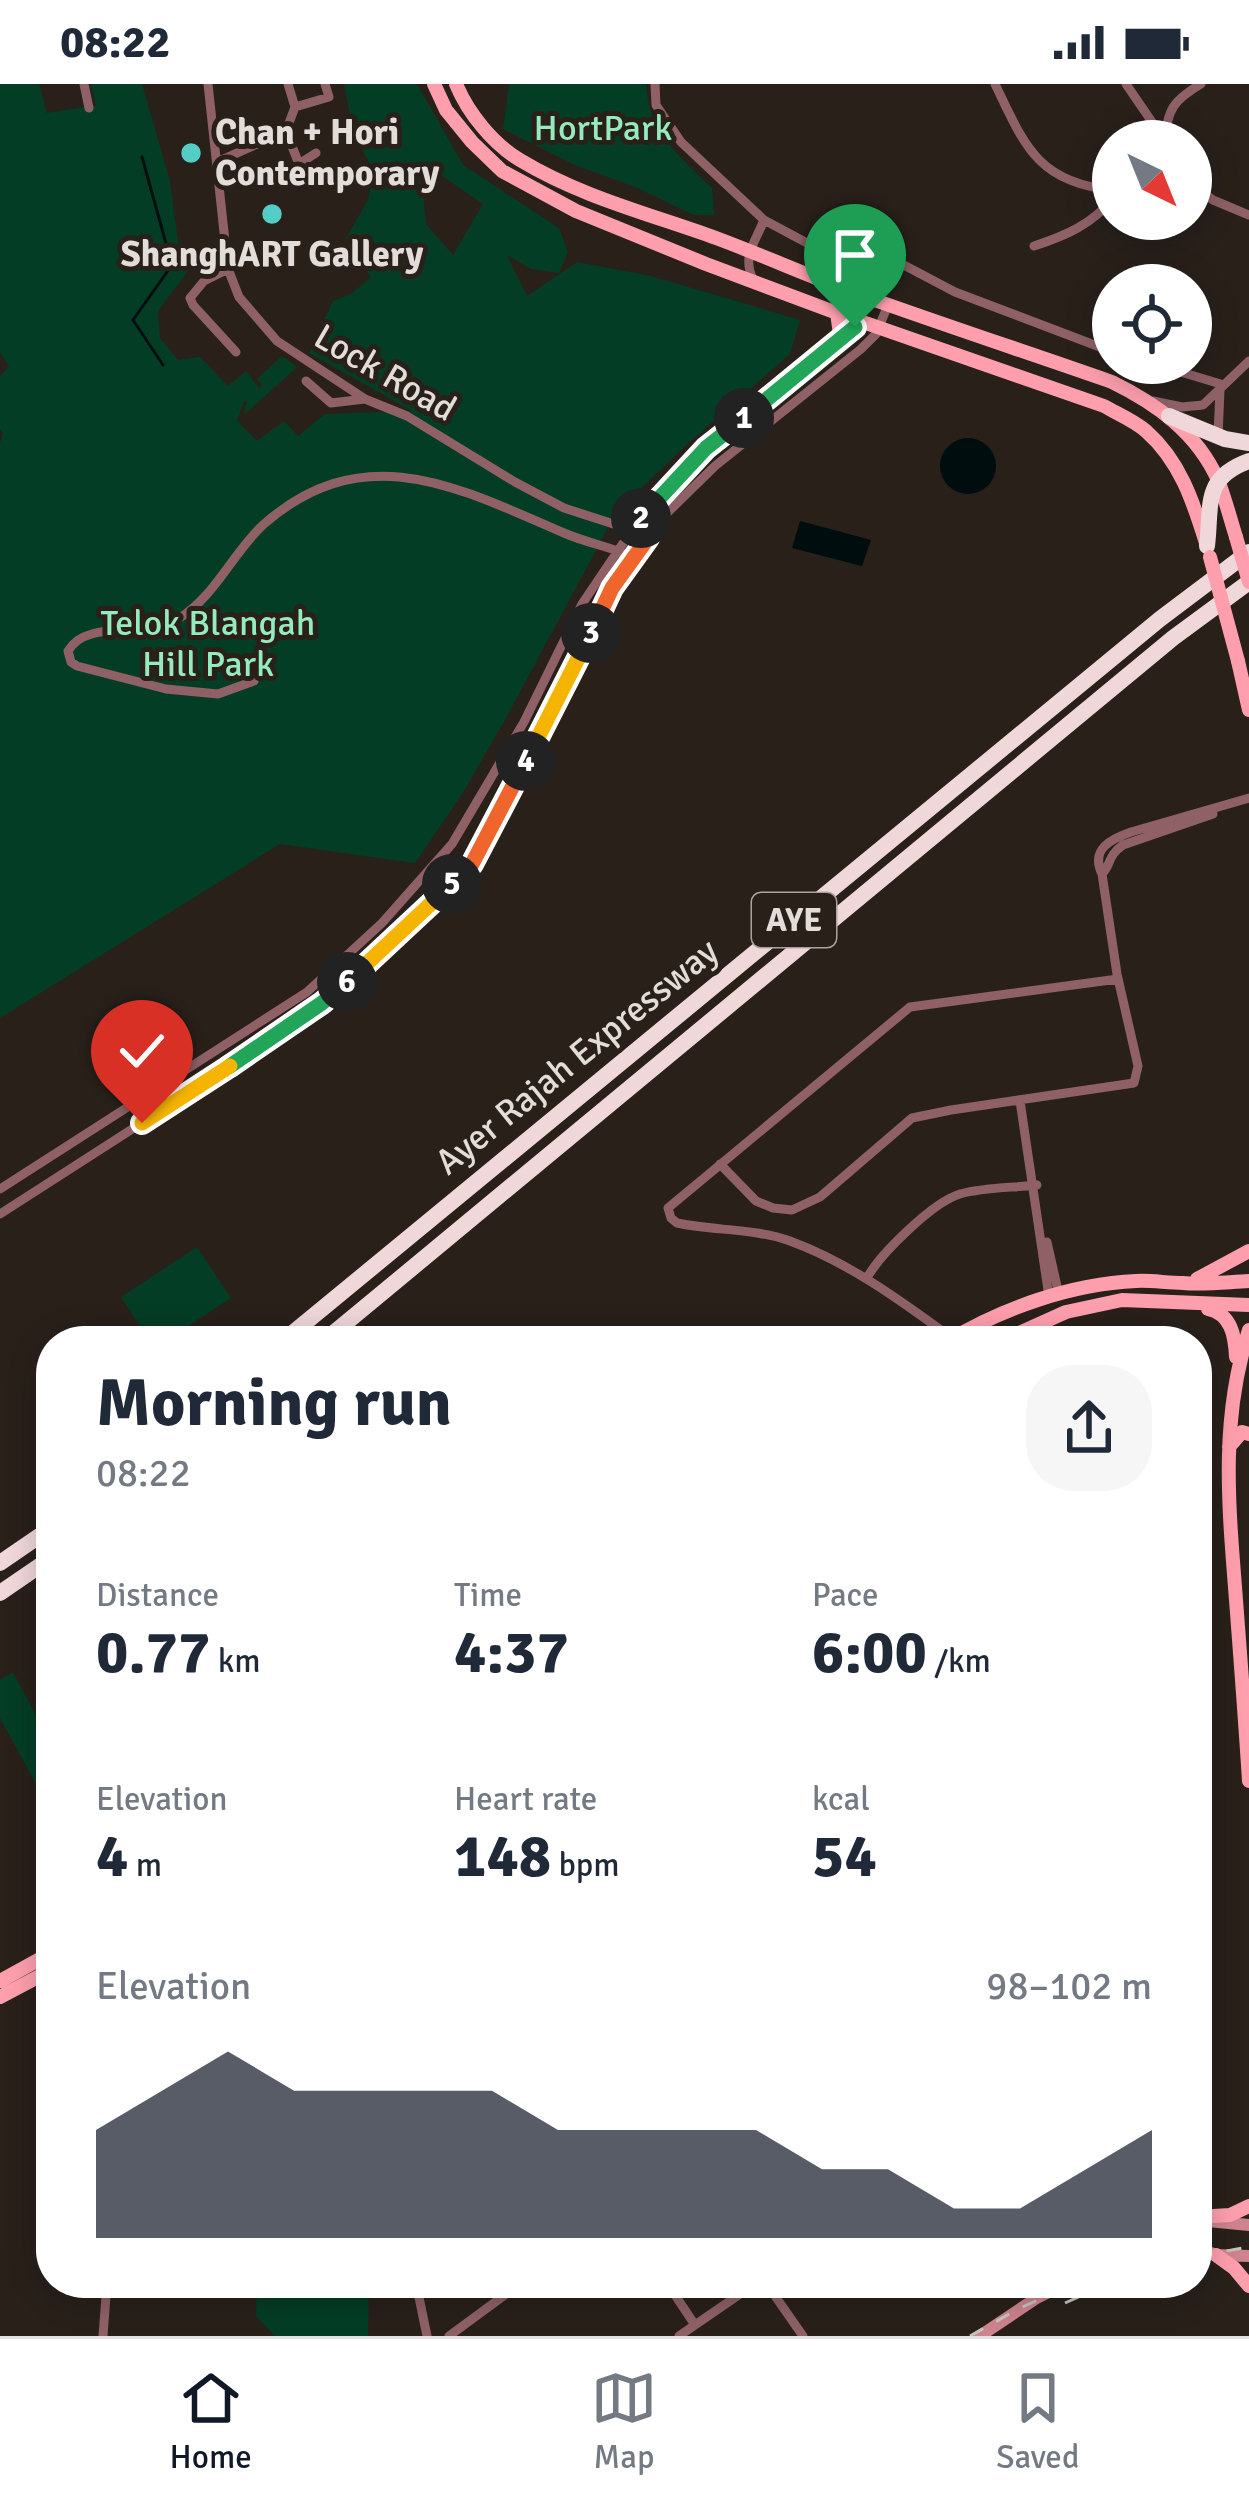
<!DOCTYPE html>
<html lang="en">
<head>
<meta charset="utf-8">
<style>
  :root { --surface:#fff; --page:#f6f6f7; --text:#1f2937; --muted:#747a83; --line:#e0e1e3; --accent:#111827 }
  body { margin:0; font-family:Signika,sans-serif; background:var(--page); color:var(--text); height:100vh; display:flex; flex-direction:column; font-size:45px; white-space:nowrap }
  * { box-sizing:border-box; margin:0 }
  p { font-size:39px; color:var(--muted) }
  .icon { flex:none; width:66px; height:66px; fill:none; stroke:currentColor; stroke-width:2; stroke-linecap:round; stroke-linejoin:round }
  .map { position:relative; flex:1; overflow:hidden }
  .details { position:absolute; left:36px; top:1242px; width:1176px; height:972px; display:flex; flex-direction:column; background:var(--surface); border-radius:48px; box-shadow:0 6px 30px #0003 }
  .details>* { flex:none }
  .needle { width:78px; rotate:137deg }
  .fabs { position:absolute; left:1092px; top:36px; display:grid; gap:24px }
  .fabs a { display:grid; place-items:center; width:120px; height:120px; border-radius:50%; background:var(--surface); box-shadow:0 6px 30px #0003; font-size:60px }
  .pin { position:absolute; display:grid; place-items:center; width:102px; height:102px; color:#fff; margin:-123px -51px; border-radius:50% 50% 50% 0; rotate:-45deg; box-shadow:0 0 12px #0007 }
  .pin .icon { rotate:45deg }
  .km { position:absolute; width:60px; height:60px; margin:-30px; border-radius:50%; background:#222; color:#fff; font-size:33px; line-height:60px; text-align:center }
  .round { display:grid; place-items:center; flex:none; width:126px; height:126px; border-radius:48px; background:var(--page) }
  .head { display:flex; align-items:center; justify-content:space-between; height:204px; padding:0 60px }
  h1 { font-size:66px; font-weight:700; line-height:90px }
  .figures { display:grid; grid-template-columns:repeat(3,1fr); gap:18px; height:204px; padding:12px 60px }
  .figures div { display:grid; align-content:center }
  .figures b { font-size:60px; font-weight:700 }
  .figures small { font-size:33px; font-weight:400 }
  .figures p { font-size:33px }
  .chart { height:336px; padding:24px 60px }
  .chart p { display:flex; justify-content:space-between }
  .chart svg { width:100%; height:216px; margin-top:12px; fill:var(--accent); opacity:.7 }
  .status { display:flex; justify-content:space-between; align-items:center; height:84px; padding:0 60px; background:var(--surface); direction:ltr }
  .status svg { height:33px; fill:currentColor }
  .tab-bar { display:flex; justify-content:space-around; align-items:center; height:168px; border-top:3px solid var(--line); background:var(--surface); font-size:33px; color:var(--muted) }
  .tab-bar a { display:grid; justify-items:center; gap:6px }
  .tab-bar .current { color:var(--accent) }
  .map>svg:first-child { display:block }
</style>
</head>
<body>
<div class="status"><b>08:22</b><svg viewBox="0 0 49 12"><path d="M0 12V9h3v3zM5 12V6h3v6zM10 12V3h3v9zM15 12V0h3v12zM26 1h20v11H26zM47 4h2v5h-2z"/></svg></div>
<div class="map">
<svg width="1249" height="2252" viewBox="0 0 1249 2252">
  <rect width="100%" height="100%" fill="#29201a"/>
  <path fill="#043d26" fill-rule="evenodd" d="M0,0H39L47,29L96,21L91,0H142L170,97L179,165L191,183L158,227L160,254L178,276L200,273L228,302L246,287L259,304L262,301L257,295L282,272L297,283L244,331L247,317L244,318L237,336L257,357L284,337L298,352L325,330L412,327L309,269L333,217L351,210L371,193L346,154L368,116L374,87L354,51L344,0H417L463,81L559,144L568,168L559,189L531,185L507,171L527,212L577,178L651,192L800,236L790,270L682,365L616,429L506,634L464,707L415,779L280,760L0,934V359L3,350L0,345V292L9,282L0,269ZM420,77L483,120L453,171L426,140Z
    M509,0H646C648,46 680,74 712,104L714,131H694L635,103L575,81L503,45Z
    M197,1163L231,1214L166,1257H150L121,1213Z
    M13,1588L51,1660V1727L0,1634V1596Z
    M257,2199H369L368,2252H275L256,2232Z"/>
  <path fill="#000d0e" d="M940 382a28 28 0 1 1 56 0a28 28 0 1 1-56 0Z
    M800,437L871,456L862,482L792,464Z"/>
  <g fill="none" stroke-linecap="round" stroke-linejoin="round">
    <path stroke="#000d0e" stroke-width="3" d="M142,73L172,181L133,236L163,281"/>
    <path stroke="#000d0e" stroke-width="18" d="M1197,1366H1199"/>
    <path stroke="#8f6167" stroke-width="9" d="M84,0L89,24
      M208,0L228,185L239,213L277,257L365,315L407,332L515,398L564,424L632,446
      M288,0L295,23L286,47L299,80L316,69
      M655,0L656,21L681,58L764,136L807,159
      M995,0C1024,60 1037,99 1113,106
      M1126,0L1165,57
      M295,23L329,13L325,0
      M1165,57C1167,25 1174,16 1201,0
      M217,78L286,47
      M1191,100L1213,116L1249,131
      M1034,162C1065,152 1093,140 1113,114
      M898,178L955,208L1113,268
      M228,185L204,197L190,214L193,221L236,268
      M754,197C741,173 755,159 764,136
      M1151,279L1224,301
      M306,297L331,319L365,315
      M1153,317L1182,323L1203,321L1249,277
      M1218,352L1220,306
      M254,597L218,610L166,605L77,582L71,578L68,567C87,534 146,555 178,535C215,513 233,468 264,440C365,352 459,404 564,449C587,459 611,463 634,473
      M1102,790C1112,780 1107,772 1123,761L1213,730
      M1020,1017L1049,1213
      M720,1080L756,1117L773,1124L792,1126L820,1113L912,1034L951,1026L1134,999L1138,982L1117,890L1102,790C1090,765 1111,755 1131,748L1249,714
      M0,1105L307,908L382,839L452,760L524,638L582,520L632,446L706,364L855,243L869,214
      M0,1130L238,977L322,919L368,882L473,780L612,504L648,454L665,431L715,382L861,265L876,250L888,221
      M1047,1158L1059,1211
      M867,1194C880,1170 933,1118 960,1110C984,1103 1012,1104 1037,1101
      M952,1254C901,1217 850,1179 790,1157C754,1144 714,1147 677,1139L671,1134L668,1124L910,923L1118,895
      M441,1257C455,1245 466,1241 479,1257
      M416,2199L427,2252
      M667,2199L695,2241
      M766,2199L803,2252
      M103,2252L107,2199
      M449,2252L521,2199
      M679,2252L756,2199"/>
    <path stroke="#ce848f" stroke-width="12" d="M1208,2137L1249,2141
      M1197,2164L1216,2171L1249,2172
      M980,2252L1035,2215L1066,2199"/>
    <path stroke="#ff9fae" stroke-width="14" d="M434,0L446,26L472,58L502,87L576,127L706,180L837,229L1104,322C1118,330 1135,337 1146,347C1180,377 1193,417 1206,459
      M456,0C468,29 493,60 520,76C581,113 650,130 716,154C767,173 818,196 869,214C950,243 1032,270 1112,298C1157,320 1197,349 1218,396C1225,414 1230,434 1236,453
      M837,229L841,257
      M1238,577L1249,626
      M1197,1195L1249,1167
      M1208,1225C1231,1230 1235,1251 1236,1273
      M1249,1246C1221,1332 1228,1415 1235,1503C1240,1568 1245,1633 1249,1697
      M948,1257C1003,1224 1071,1200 1136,1197C1151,1196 1167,1199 1183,1199C1205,1201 1227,1198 1249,1197
      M1001,1257L1066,1228L1122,1216L1249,1221
      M1229,1363L1242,1348L1249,1350
      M0,1897L51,1869
      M0,1913L51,1886
      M1197,2133L1230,2131L1249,2122
      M1216,2171L1234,2184L1249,2202"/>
    <path stroke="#efd7da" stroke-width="16" d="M1169,332L1225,355L1249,359
      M1207,462C1212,421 1202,394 1249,377
      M283,1257L1160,535L1249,468
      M324,1257L1173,554L1249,498
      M0,1479L51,1444
      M0,1509L51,1474"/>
    <path stroke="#cac4bf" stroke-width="3" stroke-dasharray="15 15" stroke-linecap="butt" d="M1197,2172L1249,2163
      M1065,2219L1109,2199
      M970,2252L1020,2224L1077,2199"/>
    <path stroke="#ff9fae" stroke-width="14" d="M1236,453L1249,498
      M1210,473L1238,577"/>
  </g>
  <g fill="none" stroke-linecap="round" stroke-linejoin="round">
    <defs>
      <path id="split-1" d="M744,334L855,243"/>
      <path id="split-2" d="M641,434L706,364L744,334"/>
      <path id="split-3" d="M591,549L612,504L648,454L632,446L641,434"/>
      <path id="split-4" d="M526,677L591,549"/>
      <path id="split-5" d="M452,800L472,780L526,677"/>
      <path id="split-6" d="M347,898L452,800"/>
      <path id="split-7" d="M230,982L322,919L347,898"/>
      <path id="split-8" d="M142,1039L230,982"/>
    </defs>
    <use href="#split-1" stroke="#fff" stroke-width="24"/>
    <use href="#split-2" stroke="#fff" stroke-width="24"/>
    <use href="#split-3" stroke="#fff" stroke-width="24"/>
    <use href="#split-4" stroke="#fff" stroke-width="24"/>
    <use href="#split-5" stroke="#fff" stroke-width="24"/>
    <use href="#split-6" stroke="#fff" stroke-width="24"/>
    <use href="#split-7" stroke="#fff" stroke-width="24"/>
    <use href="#split-8" stroke="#fff" stroke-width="24"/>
    <use href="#split-1" stroke="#22a559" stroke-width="15"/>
    <use href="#split-2" stroke="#22a559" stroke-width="15"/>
    <use href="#split-3" stroke="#f0652b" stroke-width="15"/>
    <use href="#split-4" stroke="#f5b400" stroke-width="15"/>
    <use href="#split-5" stroke="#f0652b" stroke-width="15"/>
    <use href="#split-6" stroke="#f5b400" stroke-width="15"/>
    <use href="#split-7" stroke="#22a559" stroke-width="15"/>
    <use href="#split-8" stroke="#f5b400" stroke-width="15"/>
  </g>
  <g fill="#54cdc7" stroke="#29201a" stroke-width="4.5">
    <circle cx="191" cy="69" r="12"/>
    <circle cx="272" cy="130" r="12"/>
  </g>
  <g text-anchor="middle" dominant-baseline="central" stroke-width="10" stroke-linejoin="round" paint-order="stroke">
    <rect fill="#29201a" stroke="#aba4a0" stroke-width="3" x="752" y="809" width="84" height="54" rx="9"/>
    <g font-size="33" font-weight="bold" fill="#e3ddd9">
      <text x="794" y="836">AYE</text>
    </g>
    <g font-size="36" fill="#95ebbe" stroke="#29201a">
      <text x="603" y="44">HortPark</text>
      <text x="208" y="539">Telok Blangah<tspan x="208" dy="41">Hill Park</tspan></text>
    </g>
    <g font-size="36" font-weight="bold" fill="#e3ddd9" stroke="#29201a" text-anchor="start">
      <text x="215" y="48">Chan + Hori<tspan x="215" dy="41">Contemporary</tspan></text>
      <text x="272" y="170" text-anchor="middle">ShanghART Gallery</text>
    </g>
    <g font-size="36" fill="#e3ddd9" stroke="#29201a">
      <text transform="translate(385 289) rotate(30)">Lock Road</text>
      <text transform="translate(577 973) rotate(-39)">Ayer Rajah Expressway</text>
    </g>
  </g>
</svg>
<div class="fabs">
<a><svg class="needle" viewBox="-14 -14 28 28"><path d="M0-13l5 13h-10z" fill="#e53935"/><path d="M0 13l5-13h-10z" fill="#747a83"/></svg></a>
<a><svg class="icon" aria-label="locate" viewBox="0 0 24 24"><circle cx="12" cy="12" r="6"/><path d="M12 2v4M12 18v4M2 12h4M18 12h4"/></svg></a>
</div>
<div class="pin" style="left:855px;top:243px;background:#1e9e55"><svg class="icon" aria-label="arrive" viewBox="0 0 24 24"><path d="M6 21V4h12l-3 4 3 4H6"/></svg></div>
<div class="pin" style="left:142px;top:1039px;background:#d93025"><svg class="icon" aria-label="check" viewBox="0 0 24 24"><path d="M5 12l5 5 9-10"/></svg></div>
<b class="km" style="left:744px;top:334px">1</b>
<b class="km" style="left:641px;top:434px">2</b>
<b class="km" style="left:591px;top:549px">3</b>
<b class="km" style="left:526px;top:677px">4</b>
<b class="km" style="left:452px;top:800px">5</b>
<b class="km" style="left:347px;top:898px">6</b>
<section class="details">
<div class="head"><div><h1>Morning run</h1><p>08:22</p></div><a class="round"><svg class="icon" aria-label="share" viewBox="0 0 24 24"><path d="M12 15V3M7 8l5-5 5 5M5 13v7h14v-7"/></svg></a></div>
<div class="figures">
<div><p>Distance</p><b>0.77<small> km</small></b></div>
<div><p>Time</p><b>4:37</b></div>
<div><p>Pace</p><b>6:00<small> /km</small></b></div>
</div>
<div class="figures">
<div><p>Elevation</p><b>4<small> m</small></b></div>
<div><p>Heart rate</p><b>148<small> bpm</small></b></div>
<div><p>kcal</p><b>54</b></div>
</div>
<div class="chart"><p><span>Elevation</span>98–102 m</p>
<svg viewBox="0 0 160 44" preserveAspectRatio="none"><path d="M0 44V22L10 14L20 6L30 14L40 14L50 14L60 14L70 22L80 22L90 22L100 22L110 30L120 30L130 38L140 38L150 30L160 22V44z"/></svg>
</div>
</section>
</div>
<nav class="tab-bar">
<a class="current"><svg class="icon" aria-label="home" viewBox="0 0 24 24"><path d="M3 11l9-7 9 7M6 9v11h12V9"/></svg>Home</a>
<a><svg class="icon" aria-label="map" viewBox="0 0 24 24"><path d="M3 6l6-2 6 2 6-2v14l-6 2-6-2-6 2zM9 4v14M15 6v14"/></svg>Map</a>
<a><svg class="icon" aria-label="saved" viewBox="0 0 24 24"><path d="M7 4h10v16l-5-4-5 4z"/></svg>Saved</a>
</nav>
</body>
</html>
